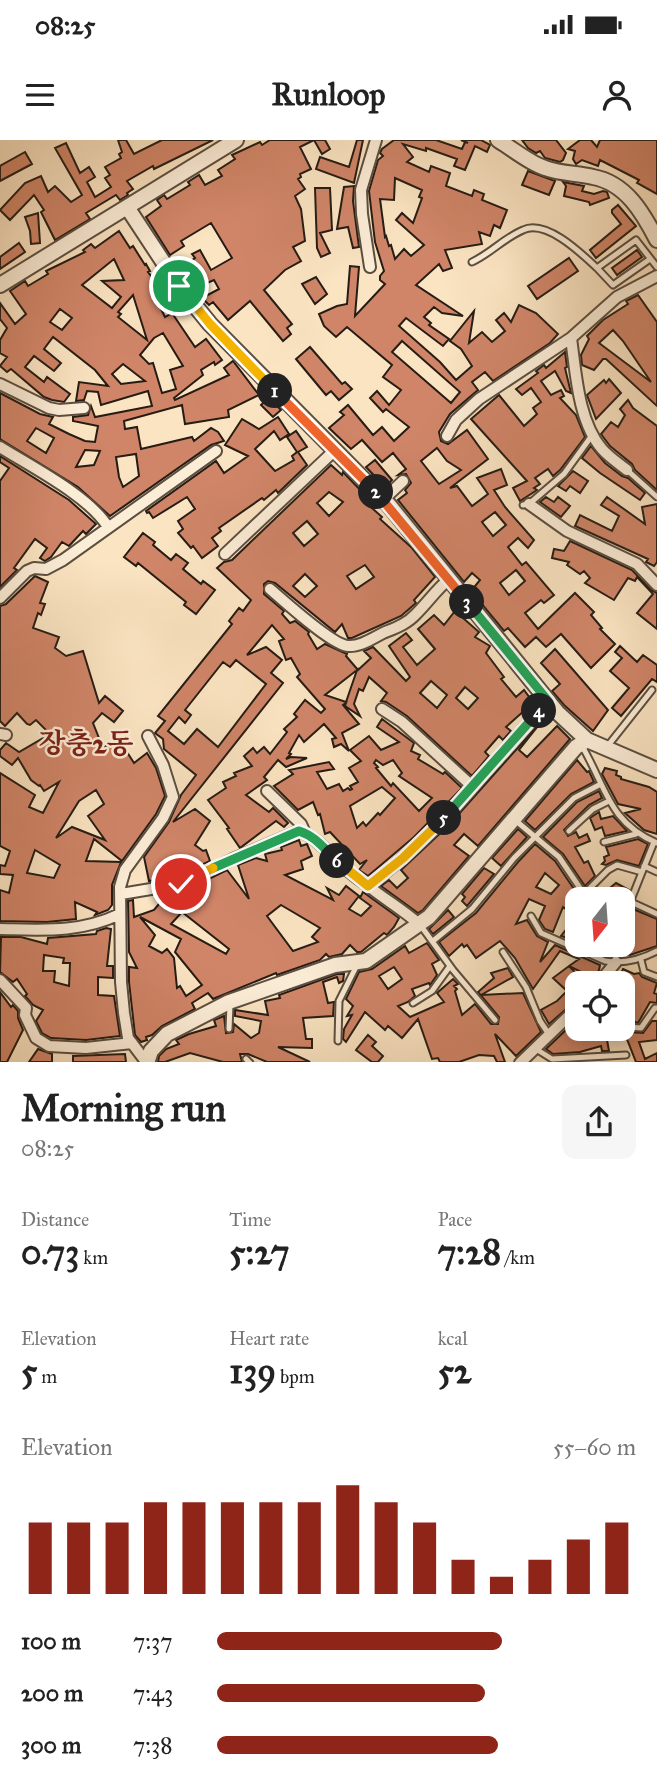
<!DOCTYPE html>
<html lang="en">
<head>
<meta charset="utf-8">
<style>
  :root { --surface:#fff; --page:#f6f6f6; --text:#222; --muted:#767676; --accent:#8f2418 }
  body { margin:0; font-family:"IM FELL Great Primer","Noto Serif KR",serif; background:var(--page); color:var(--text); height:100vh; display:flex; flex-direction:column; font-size:26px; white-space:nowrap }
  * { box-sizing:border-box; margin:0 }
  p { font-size:23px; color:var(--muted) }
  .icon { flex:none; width:38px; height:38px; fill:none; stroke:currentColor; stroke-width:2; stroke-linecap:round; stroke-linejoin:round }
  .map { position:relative; height:922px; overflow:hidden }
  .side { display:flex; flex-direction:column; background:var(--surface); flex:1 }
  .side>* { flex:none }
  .needle { width:46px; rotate:197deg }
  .buttons { position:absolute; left:565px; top:747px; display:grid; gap:14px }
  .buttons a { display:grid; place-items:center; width:70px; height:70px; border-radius:14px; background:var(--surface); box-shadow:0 4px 18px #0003; font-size:35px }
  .pin { position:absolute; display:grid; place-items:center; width:60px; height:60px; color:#fff; margin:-30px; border:4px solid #fff; border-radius:50%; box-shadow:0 2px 7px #0007 }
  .km { position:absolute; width:35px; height:35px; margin:-18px; border-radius:50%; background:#222; color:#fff; font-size:19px; line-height:35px; text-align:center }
  .round { display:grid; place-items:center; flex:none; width:74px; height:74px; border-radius:14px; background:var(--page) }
  .overview { display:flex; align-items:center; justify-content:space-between; height:119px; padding:0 21px }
  h1 { font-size:38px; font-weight:800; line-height:52px }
  .figures { display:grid; grid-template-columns:repeat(3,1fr); gap:10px; height:119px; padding:7px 21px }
  .figures div { display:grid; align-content:center }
  .figures b { font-size:35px; font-weight:800 }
  .figures small { font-size:19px; font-weight:400 }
  .figures p { font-size:19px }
  .chart { height:196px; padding:14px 21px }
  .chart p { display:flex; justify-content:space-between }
  .chart svg { width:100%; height:126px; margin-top:7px; stroke:var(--accent); stroke-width:6 }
  ul { padding:0 21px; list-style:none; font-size:23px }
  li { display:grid; grid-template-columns:112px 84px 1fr; align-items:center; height:52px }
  li i { height:18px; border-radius:9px; background:var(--accent) }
  .status { display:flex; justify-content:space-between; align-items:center; height:49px; padding:0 35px; background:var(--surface); direction:ltr }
  .status svg { height:19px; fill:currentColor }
  header { display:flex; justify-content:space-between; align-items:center; height:91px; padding:0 21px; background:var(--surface); font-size:32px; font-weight:800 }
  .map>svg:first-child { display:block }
</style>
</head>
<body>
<div class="status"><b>08:25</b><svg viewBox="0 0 49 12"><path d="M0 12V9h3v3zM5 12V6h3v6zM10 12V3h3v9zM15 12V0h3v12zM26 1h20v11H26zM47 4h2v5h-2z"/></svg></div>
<header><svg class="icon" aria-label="menu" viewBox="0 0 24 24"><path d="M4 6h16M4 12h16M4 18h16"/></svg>Runloop<svg class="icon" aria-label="person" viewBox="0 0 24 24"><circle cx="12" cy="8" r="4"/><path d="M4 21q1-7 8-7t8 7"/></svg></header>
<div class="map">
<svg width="657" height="923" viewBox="0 0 657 923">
  <rect width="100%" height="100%" fill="#fbe4c2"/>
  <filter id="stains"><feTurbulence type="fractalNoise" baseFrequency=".00286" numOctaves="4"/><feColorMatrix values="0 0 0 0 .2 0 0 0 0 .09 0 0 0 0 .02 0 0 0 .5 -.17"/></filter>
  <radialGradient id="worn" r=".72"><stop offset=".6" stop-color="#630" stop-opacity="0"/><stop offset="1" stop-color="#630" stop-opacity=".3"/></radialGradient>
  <path fill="#d08568" stroke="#261c14" stroke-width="2" fill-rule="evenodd" d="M118,0H126L134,14L162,0H213L154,29L153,26L127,41L133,49L127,53L128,55L120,60L116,55L86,73L90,79L55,100L41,72L44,70L34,55L10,80L0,70L25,43L41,36L48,52L55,46L71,62L82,55L55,8L66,3L80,33L89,27L95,37L87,42L95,57L111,47L105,38L110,35L105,27L121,18L119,14L122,12Z
    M270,0H325L330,9L322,14L314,0L300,7L311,29L300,34L301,37L298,39L305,49L295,56L301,69L305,101L293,107L301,121L285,130L264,150L292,184L287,188L291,194L283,201L250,161L228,180L213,162L209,165L202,158L219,149L214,140L193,149L180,129L195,118L192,114L200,110L211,130L232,118L211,83L181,101L184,106L170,115L146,77L161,66L157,60L164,55L167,59L190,45L188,42L199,35L205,45L222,36L218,30L235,19L232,15L260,2L262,5Z
    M357,0H363L354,43L316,29L320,17L349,27Z
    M394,0H436L462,9L465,2L468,3L461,0H481L490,5L487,12L475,6L465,30L454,26L457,19L426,8V11L403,4L413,17L407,22L429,32L431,26L450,33L446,46L472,56L474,50L484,54L482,60L507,70L500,88L494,85L490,96L479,92L482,104L445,110L452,128L443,131L439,124L416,145L463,176L442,173L434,167L424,177L431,183L429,185L449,199L443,206L406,178L399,186L440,222L456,240L472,226L461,209L450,201L474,171L469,203L482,192L492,202L505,191L496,180L504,173L511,182L519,165L536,173L558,194L550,203L493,241L485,232L472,242L478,250L450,274L439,292L441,301L448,304L467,290L488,319L450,348L457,346L472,366L488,354L477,338L501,329L507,345L494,350L505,367L534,400L528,408L518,398L508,407L522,425L526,422L554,455L544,463L541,460L525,473L538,489L575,453L594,472L591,475L602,488L600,489L615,504L591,528L561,494L546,507L536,497L525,507L508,488L504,491L471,451L480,440L472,433L464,442L398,360L407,353L405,350L411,343L406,334L398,335L406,329L393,313L382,322L362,300L351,309L329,288L344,275L340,272L348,265L373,295L382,287L394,301L409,287L386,269L383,272L370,258L377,251L389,265L401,250L383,237L392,225L347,187L336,197L324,186L319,174L337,166L347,164L350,126L359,127L355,176L385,144L380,140V136L384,131L375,102L369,51L378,20L383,16L380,13L382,9ZM395,38L422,50L419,57L422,58L413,83L402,73L396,80L424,105L411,116L404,109L395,119L391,105L389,106L386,96L385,97L380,59L394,60ZM402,201L460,252L451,263L392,212ZM437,308L447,321L461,330L439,344L421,321ZM495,372L506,385L493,396L482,382ZM516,430L525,441L509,455L500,443Z
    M522,0H556L566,13L563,20L560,22L545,18L540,11L536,13L528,8Z
    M580,0H591L597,7L600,0H657V54L637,43L639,40L600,20L598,26L582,20L576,24L573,19L575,11L568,9Z
    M25,12L32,24L0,41V26Z
    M528,31L555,41L549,55L522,45Z
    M563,42L584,46L582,51L594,54L603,51L607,52L609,58L590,65L589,62L564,56L566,46Z
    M354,46L353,61L359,107L353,108L348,87L337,89L344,47Z
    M315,48H330L332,90L320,93L330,113L321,117L317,108Z
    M618,65L636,86L596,118L590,110L621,84L612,73V70Z
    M38,73L40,103L31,104L30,91L25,77Z
    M119,91L130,108L133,106L145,125L146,124L150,131L148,132L164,152L167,159L158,163L165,177L172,173L195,207L206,199L222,220L215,225L214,222L201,230L203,235L174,258L175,260L229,235L224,228L233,221L259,255L228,270L229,277L185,284L182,265L124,281L125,289L137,287L141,309L192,297L194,301L211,288L218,292L224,301L211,305L110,376L78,347L0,299V253L40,274L53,277L49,284L69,294L85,301L95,302L98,286L73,281V277L88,275L91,266L95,277L152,266L148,251L101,265L98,252L87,251L84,260L76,261L79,242L108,246L95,230L53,197L44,209L61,223L54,231L34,216L25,227L44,242L47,237L70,254L64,262L52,260L44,257L11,229L7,232L0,226L7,217L0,213V200L7,188L0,179V163L15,184L26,174L10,151L25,141L28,146L48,134L46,131L85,112L83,110L91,104L95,108ZM114,119L124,140L102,141L121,157L112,168L82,145ZM133,155L147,200L118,177L121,174L118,172ZM60,169L72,178L62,190L50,182ZM163,193L183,226L170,230L176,249L162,253L153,223L149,224L140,215L154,198ZM123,224L145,241L121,244L112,234ZM36,288L54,298L46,313L27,301ZM85,310L100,311L94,325L76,327ZM136,314L139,336L123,347L119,337L116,317Z
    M19,103L25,112L0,129V117Z
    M637,110L642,117L617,135L612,128Z
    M569,118L578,131L537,159L528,146Z
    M316,137L327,154L315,164L302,144Z
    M638,155L657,182V266L606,219H603L594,230L582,225L581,215L589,199L587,196L603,180L628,164L626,161ZM613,190L623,201L651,242L599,203Z
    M310,207L342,244L345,242L352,249L339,260L331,251L326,255L296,219Z
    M565,212L567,227L565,228L571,253L566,251L555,231L541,241L551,255L561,250L564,256L560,258L576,275L585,297L560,330L553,336L548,329L535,338L540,344L534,348L537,350L520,361L513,348L527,341L471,279L499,255L524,286L537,274L533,268L541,262L531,248L522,255L516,249L538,233L536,231L544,225L546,228Z
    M609,239L621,253L596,279L587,255L604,240L606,243Z
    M269,257L281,270L273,277L261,265Z
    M628,260L633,268L657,286V350L635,330L632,324L610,306L601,294L611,282L618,287L625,275L620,269Z
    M278,277L289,294L280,300L274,291L255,309L275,331L294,320L292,316L297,312L287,297L296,291L307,307L298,312L307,325L278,353L276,350L264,360L262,358L219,388L221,391L212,398L218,406L202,418L193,406L191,408L178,393L183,389L178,381L195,369L187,357L153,378L149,372L147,373L146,371L216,321L224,333L248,316L225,305L242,279L259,289Z
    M591,306L605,323L622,336L628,338L645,353L640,360L600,333L582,318Z
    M0,316L69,360L96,384L86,394L83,391L69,406L62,402L51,417L45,421L40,418L47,408L35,399L14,428L17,430L0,447V341L9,328L0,322Z
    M375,320L392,340L385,347L366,327Z
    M331,325L342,335L343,332L366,356L363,360L382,377L380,379L411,407L435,437L414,460L416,463L401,476L352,498H348L342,484L335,492L275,443L268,441L264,444V454L284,471L282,474L290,483L295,481L309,492L308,494L317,509L325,504L347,514L346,516L358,530L371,518L364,511L373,507L406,541L410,537L389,506L406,493L412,500L403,507L417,525L435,509L418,489L434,475L444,485L455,471L479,492L475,497L490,506L486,513L504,537L501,539L516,557L524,550L535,565L528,572L526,569L506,587L511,591L503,600L499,596L485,612L489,616L472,636L407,576L386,562L381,561L387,553L369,537L363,551L359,549L354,564L360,576L345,566L346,563L343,565L359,584L342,593L349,611L341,604L334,607L332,599L336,598L324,584L304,602L299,595L289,613L291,614L286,619L291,617L307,618L286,627L278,620L264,637L267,640L246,655L269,672L273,668L288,683L284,687L276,681L240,708L227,689L229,688L208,660L226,648L223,642L236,636L234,633L252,626L244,616L253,608L257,613L264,607L270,614L287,592L284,589L297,577L294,574L305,560L321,573L325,569L297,537L300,534L291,518L286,520L279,501L284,499L272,485L247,515L266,507L282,520L271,533L283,543L173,682L195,669L210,681L195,705L203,711L206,710L210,721L179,736L149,741L144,717L169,682L181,655L196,635L164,609L163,599L155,593L165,581L158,576L232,484L229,481L239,468L243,471L251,460L217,428L224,422L232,420ZM329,352L343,362L329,376L317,363ZM307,381L318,394L304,406L293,393ZM365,425L374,437L356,449L347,436ZM305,434L317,446L305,457L293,446ZM236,520L266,544L218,607L197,589L184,604L168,591L179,577L185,583L191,575L185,570L223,522L230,527ZM357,530L346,562L325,555ZM431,541L447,555L437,568L420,553ZM465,547L478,558L468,569L456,558Z
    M573,331L588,341L580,353L570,346L566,351L558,346Z
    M546,357L554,362L558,357L570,366L561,377L540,362Z
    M607,357L645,384L642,367L657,364V422L654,426L646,422L648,419L575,386L580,375L612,391L619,376L601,365Z
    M143,393L155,402L153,405L171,420L176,414L188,423L183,429L201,444L203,441L215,450L196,474L184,465L186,462L138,423L136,426L124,417Z
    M570,401L632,430L651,450L657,453V489L637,473L653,454L637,437L635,441L628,438L614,460L585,443L590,438L584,431L580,434L567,425L569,422L552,418L554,409L564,411Z
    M35,436L48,442L40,463L45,464L41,475L38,473L33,488L59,497L55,508L66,516L83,511L99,563L105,556L123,571L114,582L102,573L93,583L103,608L118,598L134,623L147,613L156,628L165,656L156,674L122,721L94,699L86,721L121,722L112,745V765L108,770L95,775L97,772L75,762L76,779L47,782L0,781V750L9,753L13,735L0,734V725L5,726L10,711L0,706V633L35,655L29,667L43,673L59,642L44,651L40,645L39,646L31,640L18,618L12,625L0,616V610L6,603L19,612L50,594L36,580L30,585L27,584L17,573L5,586L0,581V466L6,464ZM96,650L104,664L88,676L105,700L72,687L56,698L79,661ZM35,710L60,725L54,738L27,733Z
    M620,506L637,522L643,515L657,525V542L652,539L621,576L612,568L629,548L610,531L622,518L615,512Z
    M555,509L608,570L593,591L564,565L552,551L560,544L541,523Z
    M546,576L519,610L527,617L557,586L570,599L478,706L464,694L454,705L469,716L423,770L418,773L381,746L389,740L397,748L408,738L401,730L449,685Z
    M382,579L414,603L411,611L420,615L418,619L443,634L445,632L462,648L414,697L368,736L359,730L367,720L360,724L330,692L325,694L320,674L318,675L313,662L298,670L274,646L293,634L289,630L329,622L334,629L317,632L327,649L339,644L343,651L348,648L350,650L352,649L350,646L358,642L349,628L361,621L350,610L369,596L381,610L399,602L377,587ZM376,620L383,625L393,620L402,633L399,636L432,658L419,671L393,643L391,646L376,628L378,627L374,623ZM382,647L395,658L380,675L378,673L366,686L363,682L357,688L350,666Z
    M577,620L587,632L589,631L594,642L571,654L535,690L525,681Z
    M605,628L617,631L616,635L621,637V639L649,647L657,652V694L644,690L625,673L641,669L618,664L602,634Z
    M599,651L602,658L589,665L564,690L568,696L576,692L579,698L587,694L590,701L575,707L584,723L588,721L595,736L585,746L563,714L543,697L577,662Z
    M599,672L601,679L613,676L627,691L605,696L602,687L595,690L590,678Z
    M518,689L527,697L501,726L492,718Z
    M638,699L648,704L639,726L617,720L606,725L602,724L605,721L604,717L609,715L606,707Z
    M299,700L301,706L307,704L312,716L301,721L303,729L285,735L333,760L327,748L339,755L346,746L359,756L349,769L361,776L371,766L360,758L363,752L399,778L394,787L387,795L384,793L361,812H357L350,805L342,814L329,817L326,814L320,820L277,835L276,833L213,859L208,853L192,863L195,869L162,886L152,895L146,897L147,900L141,902L135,895L129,842V827L137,828L129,812L128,761L133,760L134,777L154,770L164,758L177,769L172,753L184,751L227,730L249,759L238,725L256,718L267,721L265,714L282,710L281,707ZM281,765L320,788L312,797L318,802L293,811L267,776ZM182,772L229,809L226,814L171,784ZM140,777L181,799L175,812L202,845L186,856L180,846L177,848L174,818L167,809L162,813L149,806L155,795Z
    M535,704L555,721L578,755V801L561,796L576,777L563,767L553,792L545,789L539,780L545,766L529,759L516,784L527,780L537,796L548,802L540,822L555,805L600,825L599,830L593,838L569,826L579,819L560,811L533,849L515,818L500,801L476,818L467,805L464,807L462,804L449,816L439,802L476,773L518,722ZM545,733L559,745L551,754L536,747Z
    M484,728L494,734L467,766L462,761L465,757L462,754Z
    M616,743L629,750L623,766V760H601L600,756Z
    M633,769L657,779V806L630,815L621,813L620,805H623V785L628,783Z
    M448,770L454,777L433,794L429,789Z
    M106,788L111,789L107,826H113V838L98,837V855L114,856L120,896L86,900L51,898L42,893L36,881L43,870L33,865L25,856L27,854L17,839L13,842L0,832L1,797H21L47,804L48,798L96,794L97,791ZM44,815L64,818L63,823H70L69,846L54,842L55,831H43Z
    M427,803L439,820L432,824L437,835L430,845L429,843L412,849L415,856L408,862L398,866L410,877L444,862L437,853L453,839L458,844L454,846L457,849L455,851L462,875L475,864L491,884H498L499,877L478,852L494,838L491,833L508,828L513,837L481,855L523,853L541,892L516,916L495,894L505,922H497L494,916L479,915L459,922H440L438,918L432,919L418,879L402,898L388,886L385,890L365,872L346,902L343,899L344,889L352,875L347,876L353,866L346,859L359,832L372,829L405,806L409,813ZM394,827L402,839L388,849L379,836Z
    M569,826L586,844H578V859L549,884L541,870L557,861L567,851L553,838Z
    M623,829L634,834L639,833L642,837L657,843L654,853L657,854V863L650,862L638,883L623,878V844H609L613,838L618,840Z
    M337,834H344L343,841L339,843L337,837L323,842L328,863L334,862L333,876L303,878L306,899H312V908L278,907L310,922H267L248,914H240L242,922H223L190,913L165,922H158L159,916L166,909L179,904L176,900L189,894L216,886L214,880L224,876L226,893L233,892L234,884L251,898L259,893L261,881L235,876V870L268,875L265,861L280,858L279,855Z
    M0,852L11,867L13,865L18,871V878L23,890L7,922H0Z
    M652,881H657V900L639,902L645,919L657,913V922H636L623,889L629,892L643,893Z
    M568,888L569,889H616L607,900L609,911H602L601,906L580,912L553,914L546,909Z
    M368,895L376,902L372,906L383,916L378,922H372L356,910Z
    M38,909L52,914V922H29Z
    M125,914L126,922H73V916Z"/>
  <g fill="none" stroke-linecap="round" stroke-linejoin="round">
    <defs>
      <path id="service" d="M472,122C491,113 504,98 523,90C546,79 581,113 597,128L636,100L657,127
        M597,128L613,145L650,119
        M627,330L657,357
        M523,365L529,364L564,334L593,294
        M582,606C606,647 609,683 657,703
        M606,608L652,550
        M515,680L559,717L584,754L596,760
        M569,691L593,669L609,661
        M604,702L636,694
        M644,726L657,732
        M584,754L608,730L617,725L642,732
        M631,762L657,774
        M531,776L541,793L605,821C624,824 640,820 657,811
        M623,780L654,702
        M421,786L453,830L495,880
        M433,801L472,769L514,718L574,658L601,644
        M615,805L616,822
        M503,812L526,847L540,881L550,896
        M641,820L644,832L657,837
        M413,863L432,851L450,826
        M623,883L629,887L641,888L655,868H657
        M229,889L230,865
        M338,901L339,861L357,825
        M536,909L552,919L626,915
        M246,919L250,923"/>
      <path id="minor" d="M370,127L362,74L361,50L376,0
        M571,198C576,233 578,281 602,309C609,317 618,323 627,330
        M0,244L49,268L59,270L84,268
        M447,296L456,280L479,259L571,198L617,157L657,136
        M0,307C32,327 89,356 108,387
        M384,359L403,341
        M529,364L567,391L637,424L657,445
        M225,414L334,311
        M270,449C284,461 332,505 348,506C360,507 373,498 383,493C395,488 407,484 416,474C428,462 436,450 449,439
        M0,458L27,431L34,428L46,429L63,420L216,311
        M382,569L402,582L473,647
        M0,594L6,595
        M267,651L301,684L305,693
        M368,746C404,719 437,689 466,655C494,623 519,591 549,562
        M121,754L181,744L233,719L299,691C315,697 321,705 333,717C343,727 355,737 367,745C384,759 402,769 419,784
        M0,789C44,790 80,793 120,774
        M0,840L26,868L25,875L36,898L49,906L86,908L132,903
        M598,844L616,822
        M147,923L128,898L124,873L121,842L120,747L125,730L163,678L173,657L163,625L148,596
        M520,923L578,867"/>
      <path id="tertiary" d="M498,0C513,9 529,23 545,28C561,34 577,33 593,37C626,43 643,73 657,100
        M127,67L179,146L210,184L389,365L557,572L587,600L657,630
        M0,145L236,0
        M147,923L151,911L167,894L229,862L335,825L366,821L429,777L576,607L587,600"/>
    </defs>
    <use href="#service" stroke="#5b4e40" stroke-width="9"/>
    <use href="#minor" stroke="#5b4e40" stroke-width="14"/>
    <use href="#tertiary" stroke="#5b4e40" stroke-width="18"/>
    <use href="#service" stroke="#fcedd7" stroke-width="5"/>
    <use href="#minor" stroke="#fcedd7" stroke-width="10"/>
    <use href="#tertiary" stroke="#fcedd7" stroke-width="14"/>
  </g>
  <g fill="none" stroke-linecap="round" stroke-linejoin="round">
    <defs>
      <path id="split-1" d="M179,146L210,184L275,251"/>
      <path id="split-2" d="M275,251L376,352"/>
      <path id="split-3" d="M376,352L467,462"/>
      <path id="split-4" d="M467,462L549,562L539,571"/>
      <path id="split-5" d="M444,678L539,571"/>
      <path id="split-6" d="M337,721L368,746L403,718L444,678"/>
      <path id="split-7" d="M213,728L299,691C317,697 324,709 337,721"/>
      <path id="split-8" d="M181,744L213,728"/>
    </defs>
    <use href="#split-1" stroke="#fff" stroke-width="14"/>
    <use href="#split-2" stroke="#fff" stroke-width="14"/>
    <use href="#split-3" stroke="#fff" stroke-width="14"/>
    <use href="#split-4" stroke="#fff" stroke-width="14"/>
    <use href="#split-5" stroke="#fff" stroke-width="14"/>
    <use href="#split-6" stroke="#fff" stroke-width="14"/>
    <use href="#split-7" stroke="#fff" stroke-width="14"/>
    <use href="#split-8" stroke="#fff" stroke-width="14"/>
    <use href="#split-1" stroke="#f5b400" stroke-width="9"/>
    <use href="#split-2" stroke="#f0652b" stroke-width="9"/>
    <use href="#split-3" stroke="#f0652b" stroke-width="9"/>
    <use href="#split-4" stroke="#22a559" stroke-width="9"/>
    <use href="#split-5" stroke="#22a559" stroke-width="9"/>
    <use href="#split-6" stroke="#f5b400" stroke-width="9"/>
    <use href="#split-7" stroke="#22a559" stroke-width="9"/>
    <use href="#split-8" stroke="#f5b400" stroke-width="9"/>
  </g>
  <g text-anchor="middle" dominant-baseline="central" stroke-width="5" stroke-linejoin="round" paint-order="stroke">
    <g font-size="28" font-weight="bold" fill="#7a1f14" stroke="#fcedd7">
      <text x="86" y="603">장충2동</text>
    </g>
  </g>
  <rect width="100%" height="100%" filter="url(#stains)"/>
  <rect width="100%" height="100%" fill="url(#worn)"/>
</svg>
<div class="buttons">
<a><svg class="needle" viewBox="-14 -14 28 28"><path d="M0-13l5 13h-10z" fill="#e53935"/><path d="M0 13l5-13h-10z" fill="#767676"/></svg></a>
<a><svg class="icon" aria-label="locate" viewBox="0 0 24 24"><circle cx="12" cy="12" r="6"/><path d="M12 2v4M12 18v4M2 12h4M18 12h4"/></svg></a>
</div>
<div class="pin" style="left:179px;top:146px;background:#1e9e55"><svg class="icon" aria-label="arrive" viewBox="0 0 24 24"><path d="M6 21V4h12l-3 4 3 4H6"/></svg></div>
<div class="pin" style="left:181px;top:744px;background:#d93025"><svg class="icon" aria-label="check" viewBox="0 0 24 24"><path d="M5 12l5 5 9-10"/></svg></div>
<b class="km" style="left:275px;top:251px">1</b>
<b class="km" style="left:376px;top:352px">2</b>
<b class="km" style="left:467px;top:462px">3</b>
<b class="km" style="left:539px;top:571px">4</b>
<b class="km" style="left:444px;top:678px">5</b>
<b class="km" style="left:337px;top:721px">6</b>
</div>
<section class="side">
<div class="overview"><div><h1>Morning run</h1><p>08:25</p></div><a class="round"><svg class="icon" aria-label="share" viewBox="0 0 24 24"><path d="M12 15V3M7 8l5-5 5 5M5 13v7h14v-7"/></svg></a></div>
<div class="figures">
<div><p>Distance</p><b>0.73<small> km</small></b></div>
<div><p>Time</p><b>5:27</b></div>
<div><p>Pace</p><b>7:28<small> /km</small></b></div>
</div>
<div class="figures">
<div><p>Elevation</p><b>5<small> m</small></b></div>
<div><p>Heart rate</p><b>139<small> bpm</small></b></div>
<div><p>kcal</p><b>52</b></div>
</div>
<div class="chart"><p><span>Elevation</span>55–60 m</p>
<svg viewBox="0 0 160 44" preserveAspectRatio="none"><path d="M5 44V19M15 44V19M25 44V19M35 44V12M45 44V12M55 44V12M65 44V12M75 44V12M85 44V6M95 44V12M105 44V19M115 44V32M125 44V38M135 44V32M145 44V25M155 44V19"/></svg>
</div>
<ul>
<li><b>100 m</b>7:37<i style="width:68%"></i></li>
<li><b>200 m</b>7:43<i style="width:64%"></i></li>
<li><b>300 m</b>7:38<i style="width:67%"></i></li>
</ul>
</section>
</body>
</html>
